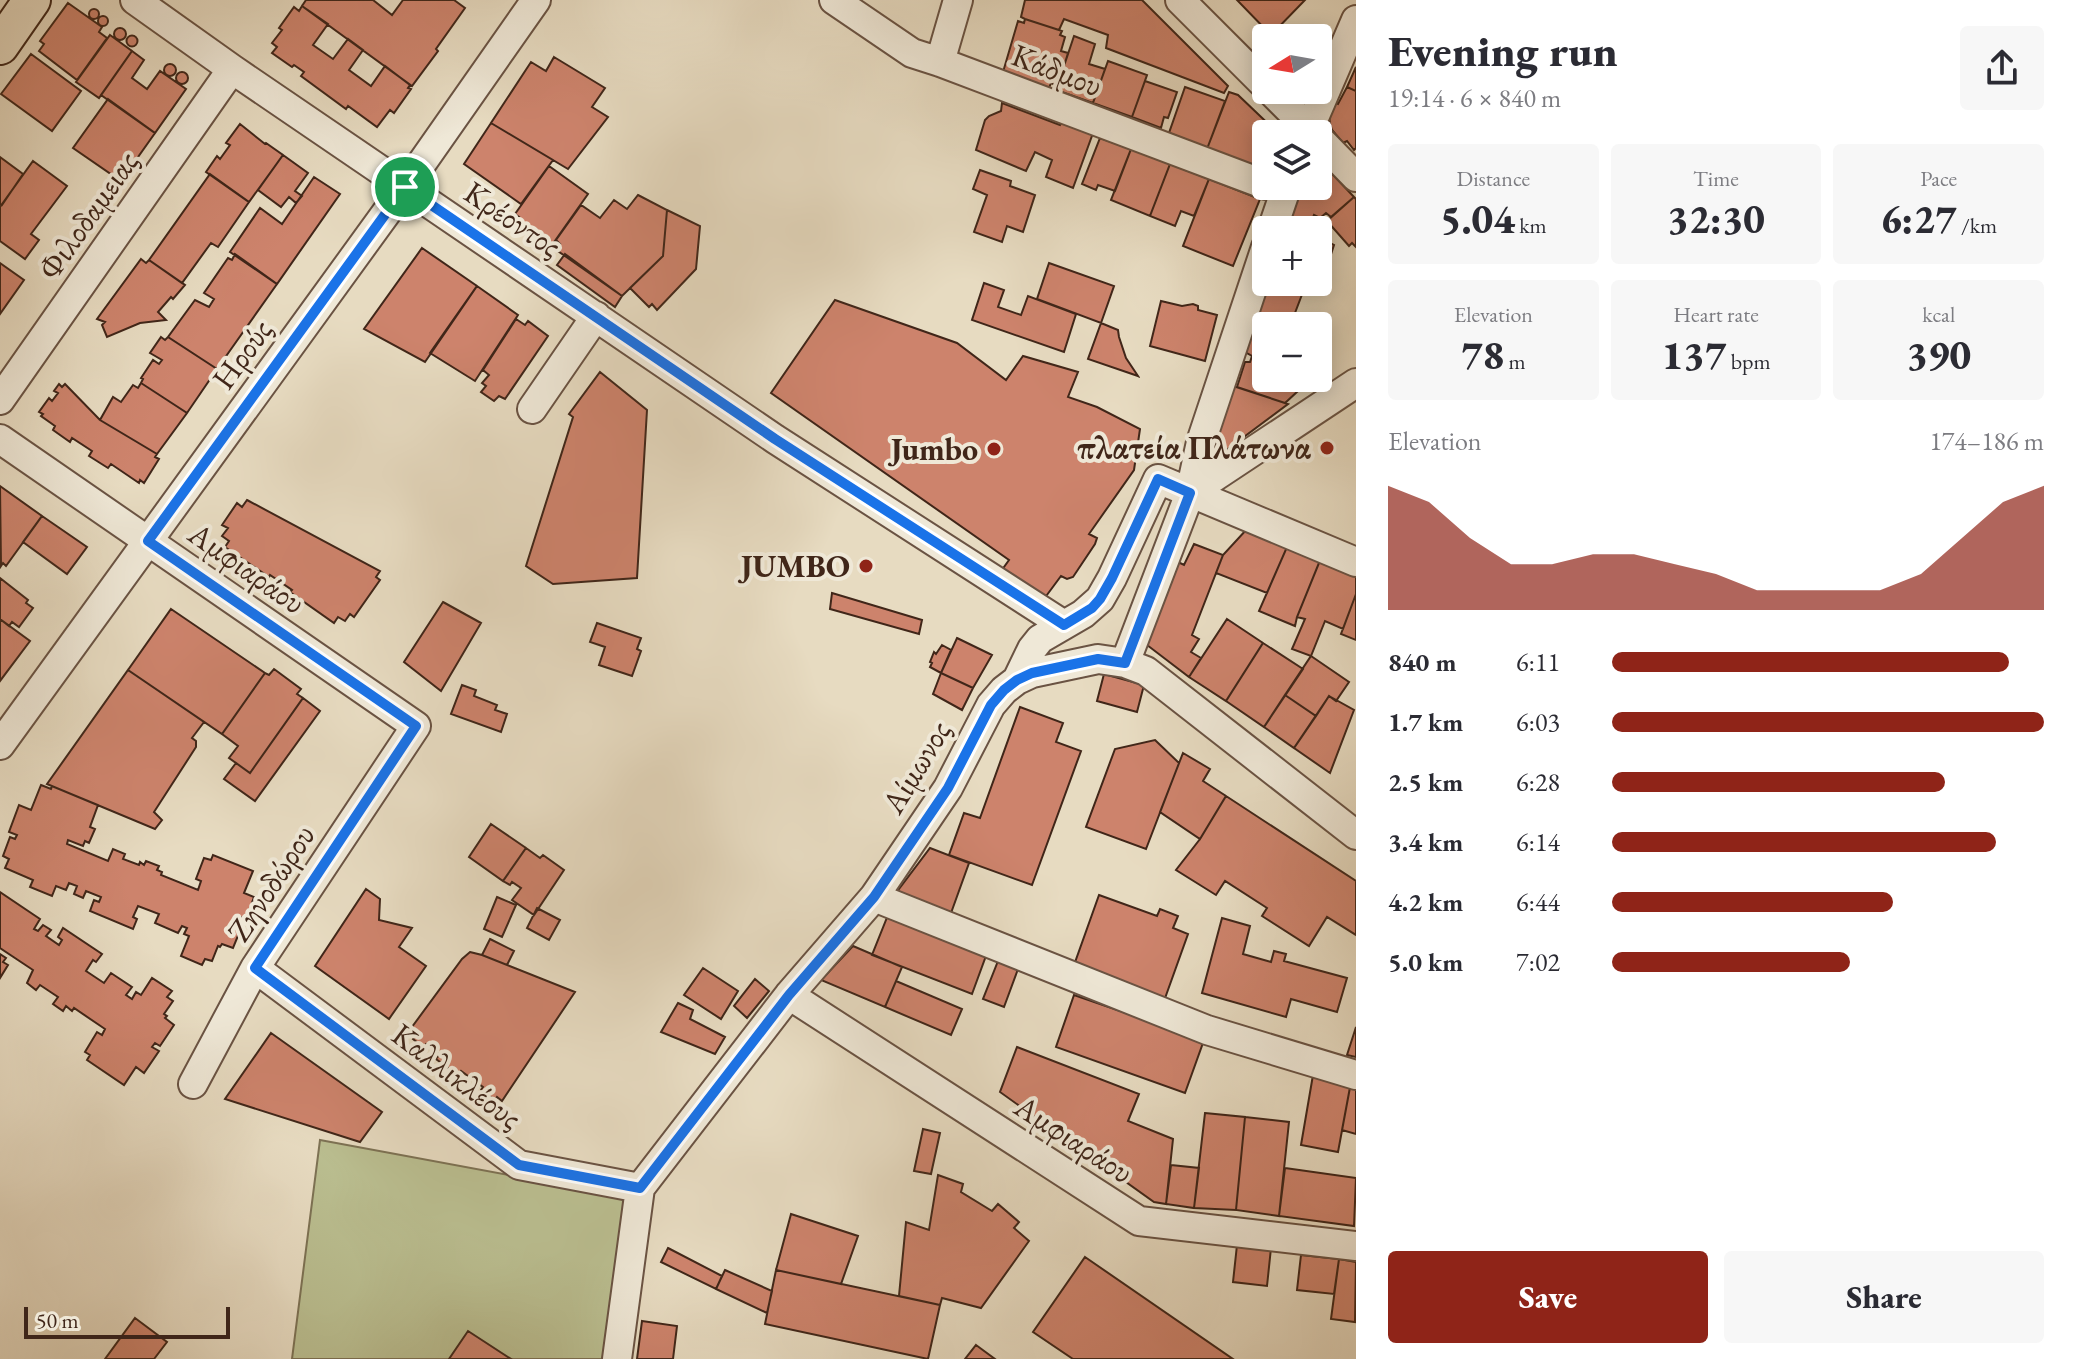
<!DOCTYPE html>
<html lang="en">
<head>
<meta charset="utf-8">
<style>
  :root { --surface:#fff; --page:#f7f7f7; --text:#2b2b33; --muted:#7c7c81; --accent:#8f2418 }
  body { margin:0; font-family:"EB Garamond",serif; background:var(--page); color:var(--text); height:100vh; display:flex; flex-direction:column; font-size:30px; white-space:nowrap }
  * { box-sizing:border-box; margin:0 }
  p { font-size:26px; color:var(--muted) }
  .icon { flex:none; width:44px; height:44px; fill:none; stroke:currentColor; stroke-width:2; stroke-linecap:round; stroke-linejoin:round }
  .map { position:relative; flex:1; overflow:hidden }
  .details { display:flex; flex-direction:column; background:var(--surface); width:720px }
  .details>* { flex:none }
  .needle { width:52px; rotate:259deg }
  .fabs { position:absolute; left:1252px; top:24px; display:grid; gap:16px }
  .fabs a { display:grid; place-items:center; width:80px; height:80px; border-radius:8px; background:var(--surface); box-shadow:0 4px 20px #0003; font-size:40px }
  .scale { position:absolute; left:24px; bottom:20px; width:206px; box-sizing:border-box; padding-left:8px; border:4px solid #402619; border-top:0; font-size:22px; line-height:28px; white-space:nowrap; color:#402619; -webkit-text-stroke:6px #efe8d7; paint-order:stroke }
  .pin { position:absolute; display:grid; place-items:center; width:68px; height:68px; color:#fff; margin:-34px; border:4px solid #fff; border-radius:50%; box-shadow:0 2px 8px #0007 }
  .round { display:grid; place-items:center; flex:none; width:84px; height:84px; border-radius:8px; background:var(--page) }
  .head { display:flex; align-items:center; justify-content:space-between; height:136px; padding:0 32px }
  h1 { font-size:44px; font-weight:800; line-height:60px }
  .stats { display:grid; grid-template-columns:repeat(3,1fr); gap:12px; height:136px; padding:8px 32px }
  .stats div { display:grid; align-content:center; border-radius:8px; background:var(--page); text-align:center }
  .stats b { font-size:40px; font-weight:800 }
  .stats small { font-size:22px; font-weight:400 }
  .stats p { font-size:22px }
  .chart { height:224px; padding:16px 32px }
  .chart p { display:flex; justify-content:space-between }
  .chart svg { width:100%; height:144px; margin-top:8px; fill:var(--accent); opacity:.7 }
  .cta { display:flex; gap:16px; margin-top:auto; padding:16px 32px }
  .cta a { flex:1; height:92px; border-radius:8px; background:var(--accent); color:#fff; font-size:32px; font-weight:800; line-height:92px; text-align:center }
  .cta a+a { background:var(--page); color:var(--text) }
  ul { padding:0 32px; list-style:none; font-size:26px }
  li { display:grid; grid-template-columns:128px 96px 1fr; align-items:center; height:60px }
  li i { height:20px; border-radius:10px; background:var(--accent) }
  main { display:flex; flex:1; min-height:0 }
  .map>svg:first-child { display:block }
</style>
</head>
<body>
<main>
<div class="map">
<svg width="1356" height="1359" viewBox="0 0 1356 1359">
  <rect width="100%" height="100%" fill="#e7dbc1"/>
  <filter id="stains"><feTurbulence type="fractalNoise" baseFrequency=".0025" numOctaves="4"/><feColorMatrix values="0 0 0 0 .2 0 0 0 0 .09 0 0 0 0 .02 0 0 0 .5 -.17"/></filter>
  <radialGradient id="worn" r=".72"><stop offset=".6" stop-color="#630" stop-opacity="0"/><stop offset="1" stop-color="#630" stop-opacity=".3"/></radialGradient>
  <path fill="#babe90" stroke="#7d7254" stroke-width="2" d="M320,1140L627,1197L611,1359H292Z"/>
  <path fill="#cd836c" stroke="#402619" stroke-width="2" d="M306,0H373L392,15L403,0H454L465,8L436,49L438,51L412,86L302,6Z
    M1025,0H1142L1228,86L1224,93L1106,48L1108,35L1064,19L1059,30L1025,19L1021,17Z
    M1237,0H1305L1271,35Z
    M68,3L102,27L99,32L107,38L77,80L39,51L44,44L40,41Z
    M302,6L328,24L313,45L333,59L348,39L363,50L349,70L371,86L385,66L410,85L408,88L411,89L394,113L390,110L377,127L348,106L346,109L301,76L304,72L294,65L292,67L272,53L277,47L272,43L282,30L279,28L294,7L299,11Z
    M89 14a5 5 0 1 1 10 0a5 5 0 1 1-10 0Z
    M98 21a5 5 0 1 1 10 0a5 5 0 1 1-10 0Z
    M1025,19L1062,31L1060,35L1065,37L1061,51L1068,53L1058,86L1051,83L1049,88L1003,72L1018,21L1024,23Z
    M114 34a6 6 0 1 1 12 0a6 6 0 1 1-12 0Z
    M110,35L132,51L99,98L76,82Z
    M126.5 41a5.5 5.5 0 1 1 11 0a5.5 5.5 0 1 1-11 0Z
    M1074,36L1095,44L1089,64L1105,69L1093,103L1056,90Z
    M132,51L144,60L132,78L147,89L160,71L186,89L155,133L101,95Z
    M31,54L81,91L52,131L1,94Z
    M554,57L605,88L592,107L608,117L568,169L491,123L531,62L546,71Z
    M1108,61L1147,75L1132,117L1093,103Z
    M164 70a6 6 0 1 1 12 0a6 6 0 1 1-12 0Z
    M1356,67V91L1347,87Z
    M176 78a6 6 0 1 1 12 0a6 6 0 1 1-12 0Z
    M1145,81L1177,92L1168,118L1164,117L1161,128L1132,117Z
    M1185,87L1225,101L1207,149L1184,141L1185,139L1169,133Z
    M1347,87L1356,91V148L1354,150L1347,141L1343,143L1332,130L1330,124L1329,116L1334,102L1338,104Z
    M1229,92L1238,95L1279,134H1266V171L1207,149Z
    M108,99L155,133L121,181L73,148Z
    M1002,103L1060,125L1064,120L1093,133L1073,188L1046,177L1052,160L1035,152L1026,171L976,150L985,120L989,116L1001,111Z
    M491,123L553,160L521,204L464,164Z
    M240,124L265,144L266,143L283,155L249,202L206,172L217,156L220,159L230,145L226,143Z
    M1100,138L1131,149L1115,191L1098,185L1096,190L1082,184Z
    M1131,149L1170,164L1150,216L1111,200Z
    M283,155L308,173L295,191L302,196L296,203L289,197L281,207L258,190Z
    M0,157L23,174L2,205L0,204Z
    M33,161L67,186L31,234L39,240L25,259L0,241V207Z
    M1170,164L1209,179L1194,216L1181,211L1175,226L1150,216Z
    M1323,164L1354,197L1331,217L1326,213L1320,218L1314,215L1308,230H1301L1282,222L1298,186H1318V165Z
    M549,166L588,194L552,245L517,220L519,217L515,214Z
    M980,170L1011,181L1010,186L1035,195L1023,232L1007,226L1002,242L974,232L987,195L973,189Z
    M210,174L249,202L218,247L211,243L182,283L149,260Z
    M314,177L340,194L277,284L230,252L260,208L282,224Z
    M1209,179L1260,199L1233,266L1183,246Z
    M638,195L667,210L663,256L622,296L555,249L560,244L556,240L581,205L600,218L614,200L627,209Z
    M1354,197L1356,199V247L1352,243L1349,246L1327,221Z
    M667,210L700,226L696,269L657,310L652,304L649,307L630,288L663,256Z
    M1318,237L1334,245L1320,288L1302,282H1318Z
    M422,248L477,286L425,362L364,329Z
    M235,254L277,284L217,369L168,337L195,300L209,307L214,299L204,293L228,258L232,260Z
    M565,254L622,296L615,307L557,265Z
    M141,259L146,263L149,260L185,285L173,299L171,297L158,312L166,320L140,323L107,337L102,325L105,322L97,319Z
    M0,263L24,280L0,314Z
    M1049,263L1114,286L1101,323L1037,299Z
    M1266,282L1306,284L1290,326H1266V330L1251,326Z
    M984,283L1004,290L998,307L1021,315L1028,296L1076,314L1064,352L972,320Z
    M477,286L518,315L475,381L430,353Z
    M835,300L957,343L1006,380L1023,356L1078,372L1068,397L1097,407L1140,429L1134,470L1089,534L1097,538L1095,544L1073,577L1067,579L1061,576L1041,603L999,574L1009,560L771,393Z
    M1161,301L1182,306L1193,304L1198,306V310L1217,315L1205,361L1150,346Z
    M516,319L525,325L528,321L548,336L505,399L499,396L494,401L481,392L486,386L482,383L489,375L483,370Z
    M1101,323L1118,330L1119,337L1126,358L1138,376L1088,359Z
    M1251,326L1266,330V378H1312L1285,403L1237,387L1245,362H1250L1252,356L1245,352Z
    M161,337L165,340L168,337L217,369L187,413L141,383L143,379L141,378L153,360L159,364L162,360L150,353Z
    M1318,352L1326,355L1318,374Z
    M600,372L647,410L637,578L553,584L526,566L573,417L569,414Z
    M141,383L187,413L157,454L100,420L113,397L121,402L133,385L138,388Z
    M59,384L62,387L65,384L100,420L157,454L155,457L159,459L144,483L140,480L139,483L111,464L108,468L89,456L92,451L72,438L70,442L53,430L55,426L41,416L43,414L39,412L49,398L52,401L58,393L54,391Z
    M1227,384L1288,404L1225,451L1210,440Z
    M0,486L42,516L6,566L3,563L1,566Z
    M247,500L380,571L376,577L380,580L354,617L350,614L345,621L338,617L334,623L290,592L292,590L270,575L269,577L225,547L229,541L222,536L228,528L222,525L237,503L242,507Z
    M42,516L87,547L67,574L23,542Z
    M1247,529L1287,547L1267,593L1216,573L1223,555Z
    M1194,544L1223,555L1192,635L1199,639L1191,652L1201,658L1189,677L1147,645L1178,562L1184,565Z
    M1287,547L1321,558L1297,617L1295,626L1259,611Z
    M1321,558L1356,571V594L1343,629L1325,621L1311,656L1292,649L1305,619L1297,617Z
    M0,578L28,600L26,603L33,608L19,627L12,622L9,626L0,619Z
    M832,593L922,620L919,634L830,609Z
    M1356,594V640L1341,634Z
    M443,602L481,623L441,691L404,662Z
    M171,609L265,673L222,734L128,670Z
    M0,619L30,641L0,681Z
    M1227,619L1263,643L1226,701L1189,677Z
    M597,623L641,638L637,649L641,651L632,676L599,665L605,647L590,642Z
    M957,638L992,655L973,688L941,673Z
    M1263,643L1303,669L1264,727L1226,701Z
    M942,645L951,650L941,673L930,667L932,663L930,662L934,652L936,654Z
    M1311,656L1349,682L1336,701L1329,696L1316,716L1285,695Z
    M274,669L301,689L297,694L303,698L250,773L229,758L238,746L222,734L265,673L269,675Z
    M128,670L204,722L192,738L196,741V747L154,812L162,820L155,829L47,784Z
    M941,673L973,688L962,710L933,694Z
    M1104,674L1144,685L1137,712L1097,701Z
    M462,685L476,690L474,696L497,705L495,710L507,714L501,732L451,714Z
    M1285,695L1316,716L1294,748L1264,727Z
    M1329,696L1354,710L1330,773L1294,748Z
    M303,698L320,711L255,801L224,779L236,763L250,773Z
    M1020,707L1063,723L1056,742L1081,751L1032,885L949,855L964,813L980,818Z
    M1155,740L1179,763L1146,849L1086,827L1115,749Z
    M1183,753L1210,769L1203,781L1226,796L1200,839L1160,812Z
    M41,785L51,789L52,786L98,805L90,827L95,829L89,843L85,841L83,846L68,840L67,844L108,861L113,849L125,854L123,859L139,865L140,862L144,865L146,861L159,866L157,870L162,872L161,875L198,890L201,881L196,879L204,858L211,860L213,855L253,871L244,893L254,897L246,919L238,916L235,923L242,926L233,948L222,944L220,947L218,946L212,961L205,959L202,965L181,956L189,936L184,934L187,928L182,926L178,933L155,923L159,914L138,906L133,917L137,919L133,929L90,911L94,900L99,902L101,897L86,891L83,898L74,894L77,886L69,883L66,890L56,886L52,896L30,887L33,880L5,868L9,859L3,856L10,837L15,839L17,835L9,832L19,805L31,810Z
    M1226,796L1356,881V935L1327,917L1309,946L1262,916L1267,908L1225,881L1216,895L1176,870L1200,839Z
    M491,824L526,848L503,881L469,857Z
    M526,848L540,858L543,855L564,870L534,915L512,900L521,888L512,882L510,885L503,881Z
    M930,848L969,863L951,913L896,893Z
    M366,889L380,899L379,920L412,928L399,947L426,966L389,1019L315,966Z
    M0,892L40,919L34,929L38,931L43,925L51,930L46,936L59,945L62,940L58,937L63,928L102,954L96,962L93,960L86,971L104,983L111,973L132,987L126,995L132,999L136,992L141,995L152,978L172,991L167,997L173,1001L164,1014L167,1016L165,1018L174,1025L160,1046L155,1043L152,1047L159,1051L144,1073L136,1067L124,1085L87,1060L90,1055L85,1052L97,1032L102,1035L105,1029L74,1008L72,1011L66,1006L63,1011L53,1004L58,997L40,985L36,990L27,983L33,970L0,948Z
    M1099,895L1157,916L1160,909L1178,916L1173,928L1188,934L1164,1001L1073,968Z
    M497,897L516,905L502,937L484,929Z
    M537,908L560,920L549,940L527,928Z
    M888,915L987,953L972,994L872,955Z
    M1222,918L1250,926L1243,954L1271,962L1274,951L1286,954L1284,961L1347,978L1337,1012L1291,999L1286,1017L1202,993Z
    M490,939L514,951L507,965L482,955Z
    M853,946L902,967L885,1007L821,980Z
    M470,952L482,955L575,992L502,1101L497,1097L495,1100L481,1090L483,1087L461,1071L458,1075L436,1059L440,1054L426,1044L423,1047L413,1039L415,1036L409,1031L462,959Z
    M0,954L6,958L3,962L8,965L0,978Z
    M998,961L1018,969L1004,1007L983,999Z
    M703,968L738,991L721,1019L684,995Z
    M755,979L769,991L747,1018L734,1006Z
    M896,981L962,1009L951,1035L885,1007Z
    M1074,995L1204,1040L1185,1093L1056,1047Z
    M678,1003L693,1010L690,1019L725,1037L715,1054L661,1032Z
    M1356,1027V1057L1347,1055Z
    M271,1033L382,1112L360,1142L225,1099Z
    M1017,1047L1139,1094L1128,1121L1173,1139L1166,1204L1154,1202L1000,1092Z
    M1313,1075L1351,1082L1338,1152L1301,1145Z
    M1351,1082L1356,1083V1134L1342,1130Z
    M1205,1113L1245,1117L1236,1210L1194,1208Z
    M1245,1117L1289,1122L1279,1216L1236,1210Z
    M923,1129L940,1133L931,1174L914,1171Z
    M1171,1165L1199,1168L1194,1208L1166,1204Z
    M1285,1168L1356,1178L1354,1226L1279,1216Z
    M938,1175L963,1184L961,1192L992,1211L998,1204L1019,1222L1014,1228L1029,1241L981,1308L942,1298L940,1305L899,1296L906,1222L929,1230Z
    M791,1214L858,1236L841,1284L776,1270Z
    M1237,1245L1271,1248L1267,1286L1233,1282Z
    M668,1248L722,1276L716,1289L661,1262Z
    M1301,1255L1339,1259L1334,1294L1297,1290Z
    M1085,1257L1233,1359H1073L1033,1332Z
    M1339,1259L1356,1262L1355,1322L1331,1319Z
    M725,1270L772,1291L767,1313L716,1289Z
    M776,1270L940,1305L928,1359L765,1324Z
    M135,1318L167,1342L154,1359H105Z
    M642,1321L677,1326L673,1359H637Z
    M468,1331L511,1359H449Z
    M976,1345L995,1359H965Z"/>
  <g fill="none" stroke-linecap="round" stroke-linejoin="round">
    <defs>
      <path id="minor" d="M135,0L232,69L775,439L1064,625
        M834,0L912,53L940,62L1266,185
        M1180,0L1266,86
        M940,62L958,0
        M1270,90L1314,134
        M1307,134L1356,20
        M1318,138L1356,177
        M1272,230L1287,186
        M0,400L232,69
        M532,409L596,316
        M0,439L416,726L255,968L193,1084
        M1190,493L1356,383
        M1125,663L1146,671L1356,835
        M1017,680L1032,649L1040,639L1083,614L1100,599L1112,578L1158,479L1356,562
        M0,745L405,187L536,0
        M874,897L1207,1030L1356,1075
        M255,968L519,1165L640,1188
        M789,995L1139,1221L1356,1246
        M617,1359L640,1188L789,995L874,897L948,788L991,705L1004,690L1017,680L1032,673L1098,659L1125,663L1190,493L1201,442L1266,247"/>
      <path id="major" d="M0,46L32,0"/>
    </defs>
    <use href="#minor" stroke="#6a5343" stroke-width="32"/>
    <use href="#major" stroke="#402619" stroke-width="40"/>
    <use href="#minor" stroke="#efe8d7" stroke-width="28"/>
    <use href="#major" stroke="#e7dbc1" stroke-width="36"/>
  </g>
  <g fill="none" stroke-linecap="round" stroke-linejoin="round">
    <defs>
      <path id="route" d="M405,187L775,439L1064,625L1092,608L1100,599L1112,578L1158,479L1190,493L1125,663L1098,659L1032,673L1017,680L1004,690L991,705L948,788L874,897L789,995L640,1188L519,1165L255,968L416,726L148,541Z"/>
    </defs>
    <use href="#route" stroke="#fff" stroke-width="16"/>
    <use href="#route" stroke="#1a73e8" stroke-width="10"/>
  </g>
  <g fill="#8f2418" stroke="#efe8d7" stroke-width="3">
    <circle cx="1327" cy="448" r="8"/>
    <circle cx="994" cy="449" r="8"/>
    <circle cx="866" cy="566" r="8"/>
  </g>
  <g text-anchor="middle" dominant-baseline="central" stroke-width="8" stroke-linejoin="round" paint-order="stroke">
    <g font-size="32" fill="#402619" stroke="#efe8d7">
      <text transform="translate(1057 70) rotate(21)">Κάδμου</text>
      <text transform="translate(88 215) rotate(-55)">Φιλοδαμειας</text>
      <text transform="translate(513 219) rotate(34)">Κρέοντος</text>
      <text transform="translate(242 354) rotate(-54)">Ηρούς</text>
      <text transform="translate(247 568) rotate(35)">Αμφιαράου</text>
      <text transform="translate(916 767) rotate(-59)">Αίμωνος</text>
      <text transform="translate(271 883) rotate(-57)">Ζηνοδώρου</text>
      <text transform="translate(457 1076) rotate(37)">Καλλικλέους</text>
      <text transform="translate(1074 1139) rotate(33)">Αμφιαράου</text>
    </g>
    <g font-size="32" font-weight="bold" fill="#402619" stroke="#efe8d7" text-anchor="end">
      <text x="1311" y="448">πλατεία Πλάτωνα</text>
      <text x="978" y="449">Jumbo</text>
      <text x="850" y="566">JUMBO</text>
    </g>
  </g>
  <rect width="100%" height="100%" filter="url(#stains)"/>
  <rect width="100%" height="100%" fill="url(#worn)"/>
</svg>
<div class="fabs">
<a><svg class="needle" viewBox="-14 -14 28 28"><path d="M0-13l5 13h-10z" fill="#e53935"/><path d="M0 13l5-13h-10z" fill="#7c7c81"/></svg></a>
<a><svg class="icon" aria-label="layers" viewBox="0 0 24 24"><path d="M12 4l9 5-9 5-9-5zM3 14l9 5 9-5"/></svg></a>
<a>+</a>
<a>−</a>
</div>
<div class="scale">50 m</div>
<div class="pin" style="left:405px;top:187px;background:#1e9e55"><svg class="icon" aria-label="arrive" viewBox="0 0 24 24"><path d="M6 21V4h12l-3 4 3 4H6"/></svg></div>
</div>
<section class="details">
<div class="head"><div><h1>Evening run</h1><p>19:14 · 6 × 840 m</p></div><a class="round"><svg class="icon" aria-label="share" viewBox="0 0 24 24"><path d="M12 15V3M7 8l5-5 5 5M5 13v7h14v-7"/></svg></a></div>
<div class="stats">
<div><p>Distance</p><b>5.04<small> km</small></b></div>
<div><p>Time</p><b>32:30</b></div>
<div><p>Pace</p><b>6:27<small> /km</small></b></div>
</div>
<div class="stats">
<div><p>Elevation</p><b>78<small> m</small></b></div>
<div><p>Heart rate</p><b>137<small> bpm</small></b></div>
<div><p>kcal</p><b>390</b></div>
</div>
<div class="chart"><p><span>Elevation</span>174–186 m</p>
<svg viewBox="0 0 160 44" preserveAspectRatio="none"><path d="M0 44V6L10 11L20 22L30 30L40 30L50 27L60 27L70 30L80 33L90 38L100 38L110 38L120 38L130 33L140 22L150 11L160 6V44z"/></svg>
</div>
<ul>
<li><b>840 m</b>6:11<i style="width:92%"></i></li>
<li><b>1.7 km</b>6:03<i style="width:100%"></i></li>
<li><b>2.5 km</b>6:28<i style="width:77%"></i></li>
<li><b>3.4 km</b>6:14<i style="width:89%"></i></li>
<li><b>4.2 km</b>6:44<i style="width:65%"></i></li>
<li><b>5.0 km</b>7:02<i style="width:55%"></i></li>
</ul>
<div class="cta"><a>Save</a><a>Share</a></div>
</section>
</main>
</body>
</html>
